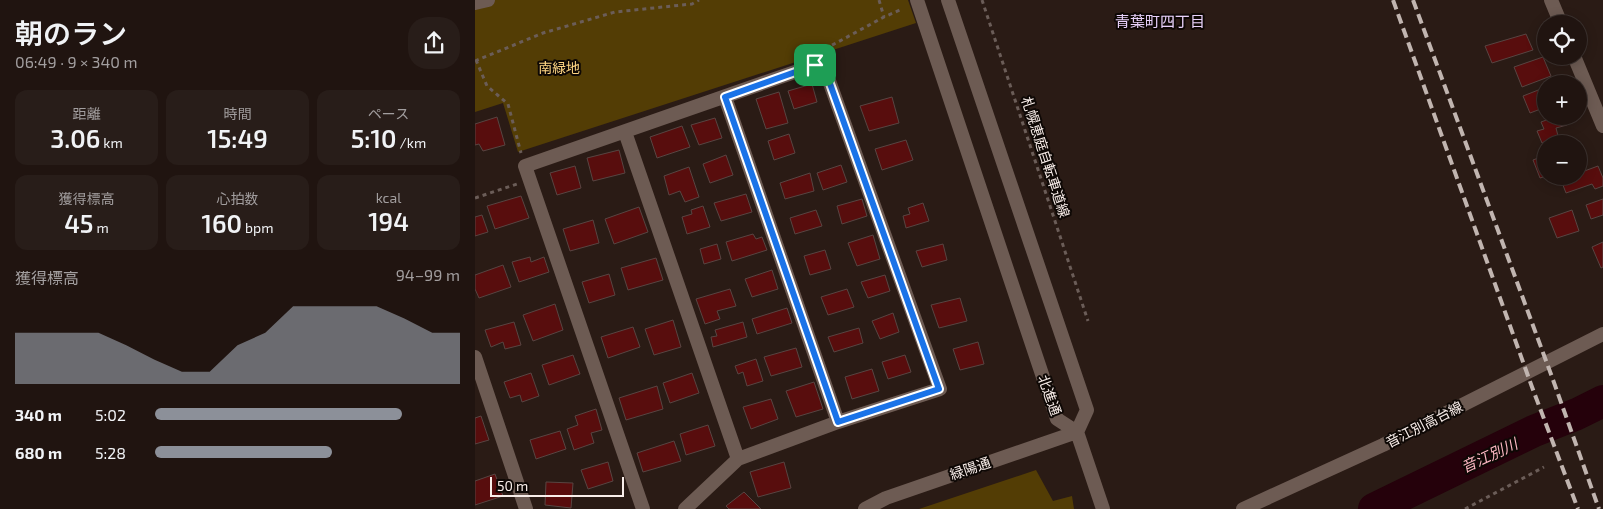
<!DOCTYPE html>
<html lang="ja">
<head>
<meta charset="utf-8">
<style>
  :root { --surface:#201410; --page:#281d19; --text:#f1f3f6; --muted:#a29e9f; --line:#3d3330; --accent:#8c9099 }
  body { margin:0; font-family:"Exo 2","Noto Sans JP",sans-serif; background:var(--page); color:var(--text); height:100vh; display:flex; flex-direction:column; font-size:19px; white-space:nowrap }
  * { box-sizing:border-box; margin:0 }
  p { font-size:16px; color:var(--muted) }
  .icon { flex:none; width:28px; height:28px; fill:none; stroke:currentColor; stroke-width:2; stroke-linecap:round; stroke-linejoin:round }
  .map { position:relative; flex:1; overflow:hidden }
  .drawer { display:flex; flex-direction:column; background:var(--surface); width:475px }
  .drawer>* { flex:none }
  .fabs { position:absolute; left:1062px; top:15px; display:grid; gap:10px }
  .fabs a { display:grid; place-items:center; width:50px; height:50px; border-radius:50%; background:var(--surface); box-shadow:0 2px 12px #0003,0 0 0 1px var(--line); font-size:25px }
  .scale { position:absolute; left:15px; bottom:12px; width:134px; box-sizing:border-box; padding-left:5px; border:2px solid #f9eeea; border-top:0; font-size:14px; line-height:18px; white-space:nowrap; color:#f9eeea; -webkit-text-stroke:4px #0e0805; paint-order:stroke }
  .pin { position:absolute; display:grid; place-items:center; width:42px; height:42px; color:#fff; margin:-21px; border-radius:10px; box-shadow:0 2px 8px #0006 }
  .round { display:grid; place-items:center; flex:none; width:52px; height:52px; border-radius:20px; background:var(--page) }
  .summary { display:flex; align-items:center; justify-content:space-between; height:85px; padding:0 15px }
  h1 { font-size:28px; font-weight:600; line-height:38px }
  .figures { display:grid; grid-template-columns:repeat(3,1fr); gap:8px; height:85px; padding:5px 15px }
  .figures div { display:grid; align-content:center; border-radius:12px; background:var(--page); text-align:center }
  .figures b { font-size:25px; font-weight:600 }
  .figures small { font-size:14px; font-weight:400 }
  .figures p { font-size:14px }
  .chart { height:140px; padding:10px 15px }
  .chart p { display:flex; justify-content:space-between }
  .chart svg { width:100%; height:90px; margin-top:5px; fill:var(--accent); opacity:.7 }
  ul { padding:0 15px; list-style:none; font-size:16px }
  li { display:grid; grid-template-columns:80px 60px 1fr; align-items:center; height:38px }
  li i { height:12px; border-radius:6px; background:var(--accent) }
  main { display:flex; flex:1; min-height:0 }
  .map>svg:first-child { display:block }
</style>
</head>
<body>
<main>
<section class="drawer">
<div class="summary"><div><h1>朝のラン</h1><p>06:49 · 9 × 340 m</p></div><a class="round"><svg class="icon" aria-label="share" viewBox="0 0 24 24"><path d="M12 15V3M7 8l5-5 5 5M5 13v7h14v-7"/></svg></a></div>
<div class="figures">
<div><p>距離</p><b>3.06<small> km</small></b></div>
<div><p>時間</p><b>15:49</b></div>
<div><p>ペース</p><b>5:10<small> /km</small></b></div>
</div>
<div class="figures">
<div><p>獲得標高</p><b>45<small> m</small></b></div>
<div><p>心拍数</p><b>160<small> bpm</small></b></div>
<div><p>kcal</p><b>194</b></div>
</div>
<div class="chart"><p><span>獲得標高</span>94–99 m</p>
<svg viewBox="0 0 160 44" preserveAspectRatio="none"><path d="M0 44V19L10 19L20 19L30 19L40 25L50 32L60 38L70 38L80 25L90 19L100 6L110 6L120 6L130 6L140 12L150 19L160 19V44z"/></svg>
</div>
<ul>
<li><b>340 m</b>5:02<i style="width:81%"></i></li>
<li><b>680 m</b>5:28<i style="width:58%"></i></li>
</ul>
</section>
<div class="map">
<svg width="1128" height="509" viewBox="0 0 1128 509">
  <rect width="100%" height="100%" fill="#2a1b15"/>
  <path fill="#533d05" d="M20,0H433L441,23L43,152L28,103L0,112V6Z
    M561,470L578,501L597,496L599,509H444Z"/>
  <g fill="none" stroke-linecap="round" stroke-linejoin="round">
    <path stroke="#25010b" stroke-width="32" d="M899,509L1059,431L1102,414L1128,401"/>
  </g>
  <path fill="#580d0d" stroke="#584542" d="M1051,34L1058,50L1017,63L1010,46Z
    M1068,57L1076,76L1047,87L1039,67Z
    M337,84L342,102L319,109L313,91Z
    M1071,87V107L1055,113L1048,96Z
    M304,92L313,123L291,129L281,99Z
    M417,97L424,123L394,131L385,106Z
    M1082,116H1090L1092,125L1081,128L1083,136L1067,143L1062,131L1069,129L1066,122Z
    M22,117L30,145L8,151L4,144L0,145V124Z
    M240,118L247,138L224,145L216,125Z
    M207,126L215,147L182,158L175,137Z
    M314,134L320,153L299,160L293,141Z
    M431,140L438,160L407,170L400,149Z
    M144,150L150,173L118,181L112,158Z
    M251,155L258,175L235,183L228,164Z
    M1071,155L1072,176L1065,178L1058,160Z
    M366,165L372,182L348,190L342,173Z
    M100,166L106,188L82,195L75,173Z
    M1123,166L1128,178V186L1120,189L1117,184L1091,193L1086,180L1095,176H1104V173Z
    M214,167L224,197L210,202L205,191L194,195L189,176Z
    M335,173L339,191L310,199L305,183Z
    M271,194L277,212L246,221L239,203Z
    M46,196L54,218L20,229L12,206Z
    M387,199L392,216L367,224L362,206Z
    M1128,199V215L1116,219L1111,205Z
    M448,203L454,221L431,228L428,216L435,214L433,208Z
    M228,206L235,227L212,234L207,217L217,214L216,210Z
    M164,207L173,232L139,244L130,219Z
    M341,210L347,226L320,234L315,218Z
    M1097,210L1104,231L1082,238L1074,218Z
    M7,215L13,232L0,236V217Z
    M118,220L124,243L95,251L88,229Z
    M278,234L281,239L287,237L292,250L257,261L251,242Z
    M398,235L405,259L382,266L373,243Z
    M1128,242V267L1126,268L1117,247Z
    M242,244L246,259L229,264L225,249Z
    M468,244L472,260L447,267L441,251Z
    M350,250L356,269L335,275L329,256Z
    M55,257L56,262L69,257L74,272L44,282L37,262Z
    M181,258L188,280L153,290L146,268Z
    M28,265L36,287L4,298L0,289V275Z
    M297,270L303,289L277,297L270,279Z
    M134,274L140,295L114,303L107,282Z
    M410,275L415,291L393,298L386,282Z
    M255,289L261,306L242,311L245,319L230,324L221,299Z
    M372,289L379,307L353,315L346,297Z
    M485,298L492,321L464,328L456,305Z
    M80,304L88,330L58,341L48,315Z
    M312,308L317,323L282,334L277,319Z
    M418,313L424,332L405,339L397,321Z
    M198,320L206,347L179,355L170,329Z
    M39,322L46,345L30,349L28,342L16,347L10,330Z
    M268,322L272,337L238,347L236,337L242,336L240,330Z
    M158,327L165,347L133,358L126,337Z
    M384,328L388,343L359,352L353,337Z
    M503,342L509,364L485,370L478,349Z
    M321,348L327,367L296,376L289,357Z
    M98,355L105,374L74,385L67,365Z
    M430,355L436,372L413,379L407,362Z
    M281,359L288,381L272,386L268,372L263,374L260,366Z
    M397,369L404,391L377,399L370,377Z
    M56,373L64,396L47,402L45,395L35,398L29,382Z
    M217,373L224,393L195,403L188,383Z
    M339,382L348,409L321,417L311,391Z
    M182,386L188,409L151,420L144,398Z
    M296,399L303,419L276,429L268,407Z
    M121,409L127,430L116,433L119,443L99,450L92,429L103,425L100,416Z
    M6,416L14,440L0,444V418Z
    M233,425L240,446L211,455L205,434Z
    M85,431L91,449L61,459L55,440Z
    M199,441L206,461L168,472L162,453Z
    M133,462L138,481L113,489L106,470Z
    M309,462L316,488L283,497L275,472Z
    M20,474L28,496L0,505V481Z
    M71,482L98,483L96,508L70,505Z
    M269,492L286,509H254L251,506Z"/>
  <g fill="none" stroke-linecap="round" stroke-linejoin="round">
    <path stroke="#6b5d58" stroke-width="3" stroke-dasharray="4 4" stroke-linecap="butt" d="M404,0L409,17
      M507,0L613,321
      M350,49L409,17L427,9
      M1,60L12,86L33,104L46,153
      M0,61L68,33L140,12L217,4L224,0
      M0,198L42,184
      M990,509L1069,467"/>
    <path stroke="#6d5b53" stroke-width="14" d="M1076,0L1086,24
      M0,3L13,0
      M1099,56L1128,126
      M250,97L363,422
      M150,132L263,459
      M0,357L51,509
      M168,509L50,166L340,65L348,64L465,389L363,422L263,459L210,509"/>
    <path stroke="#6d5b53" stroke-width="14" d="M442,0L582,419L602,432
      M473,0L612,410L602,432
      M602,432L628,509
      M390,509L411,498L602,432
      M768,509L908,445L1128,334"/>
    <path stroke="#c1b5b0" stroke-width="4" stroke-dasharray="10 5" stroke-linecap="butt" d="M918,0L1057,387L1103,509
      M938,0L1077,377L1124,509"/>
  </g>
  <g fill="none" stroke-linecap="round" stroke-linejoin="round">
    <defs>
      <path id="route" d="M348,64L464,389L363,422L250,97L340,65Z"/>
    </defs>
    <use href="#route" stroke="#fff" stroke-width="10"/>
    <use href="#route" stroke="#1a73e8" stroke-width="6"/>
  </g>
  <g text-anchor="middle" dominant-baseline="central" stroke-width="4" stroke-linejoin="round" paint-order="stroke">
    <g font-size="14" fill="#fed583" stroke="#0e0805">
      <text x="84" y="67">南緑地</text>
    </g>
    <g font-size="14" fill="#f9eeea" stroke="#0e0805">
      <text transform="translate(571 157) rotate(72)">札幌恵庭自転車道線</text>
      <text transform="translate(575 395) rotate(70)">北進通</text>
      <text transform="translate(949 424) rotate(-27)">音江別高台線</text>
      <text transform="translate(495 468) rotate(-19)">緑陽通</text>
    </g>
    <g font-size="15" fill="#e8d1fa" stroke="#0e0805">
      <text x="685" y="21">青葉町四丁目</text>
    </g>
    <g font-size="15" font-style="italic" fill="#fdb7c3" stroke="#0e0805">
      <text transform="translate(1014 455) rotate(-25)">音江別川</text>
    </g>
  </g>
</svg>
<div class="fabs">
<a><svg class="icon" aria-label="locate" viewBox="0 0 24 24"><circle cx="12" cy="12" r="6"/><path d="M12 2v4M12 18v4M2 12h4M18 12h4"/></svg></a>
<a>+</a>
<a>−</a>
</div>
<div class="scale">50 m</div>
<div class="pin" style="left:340px;top:65px;background:#1e9e55"><svg class="icon" aria-label="arrive" viewBox="0 0 24 24"><path d="M6 21V4h12l-3 4 3 4H6"/></svg></div>
</div>
</main>
</body>
</html>
